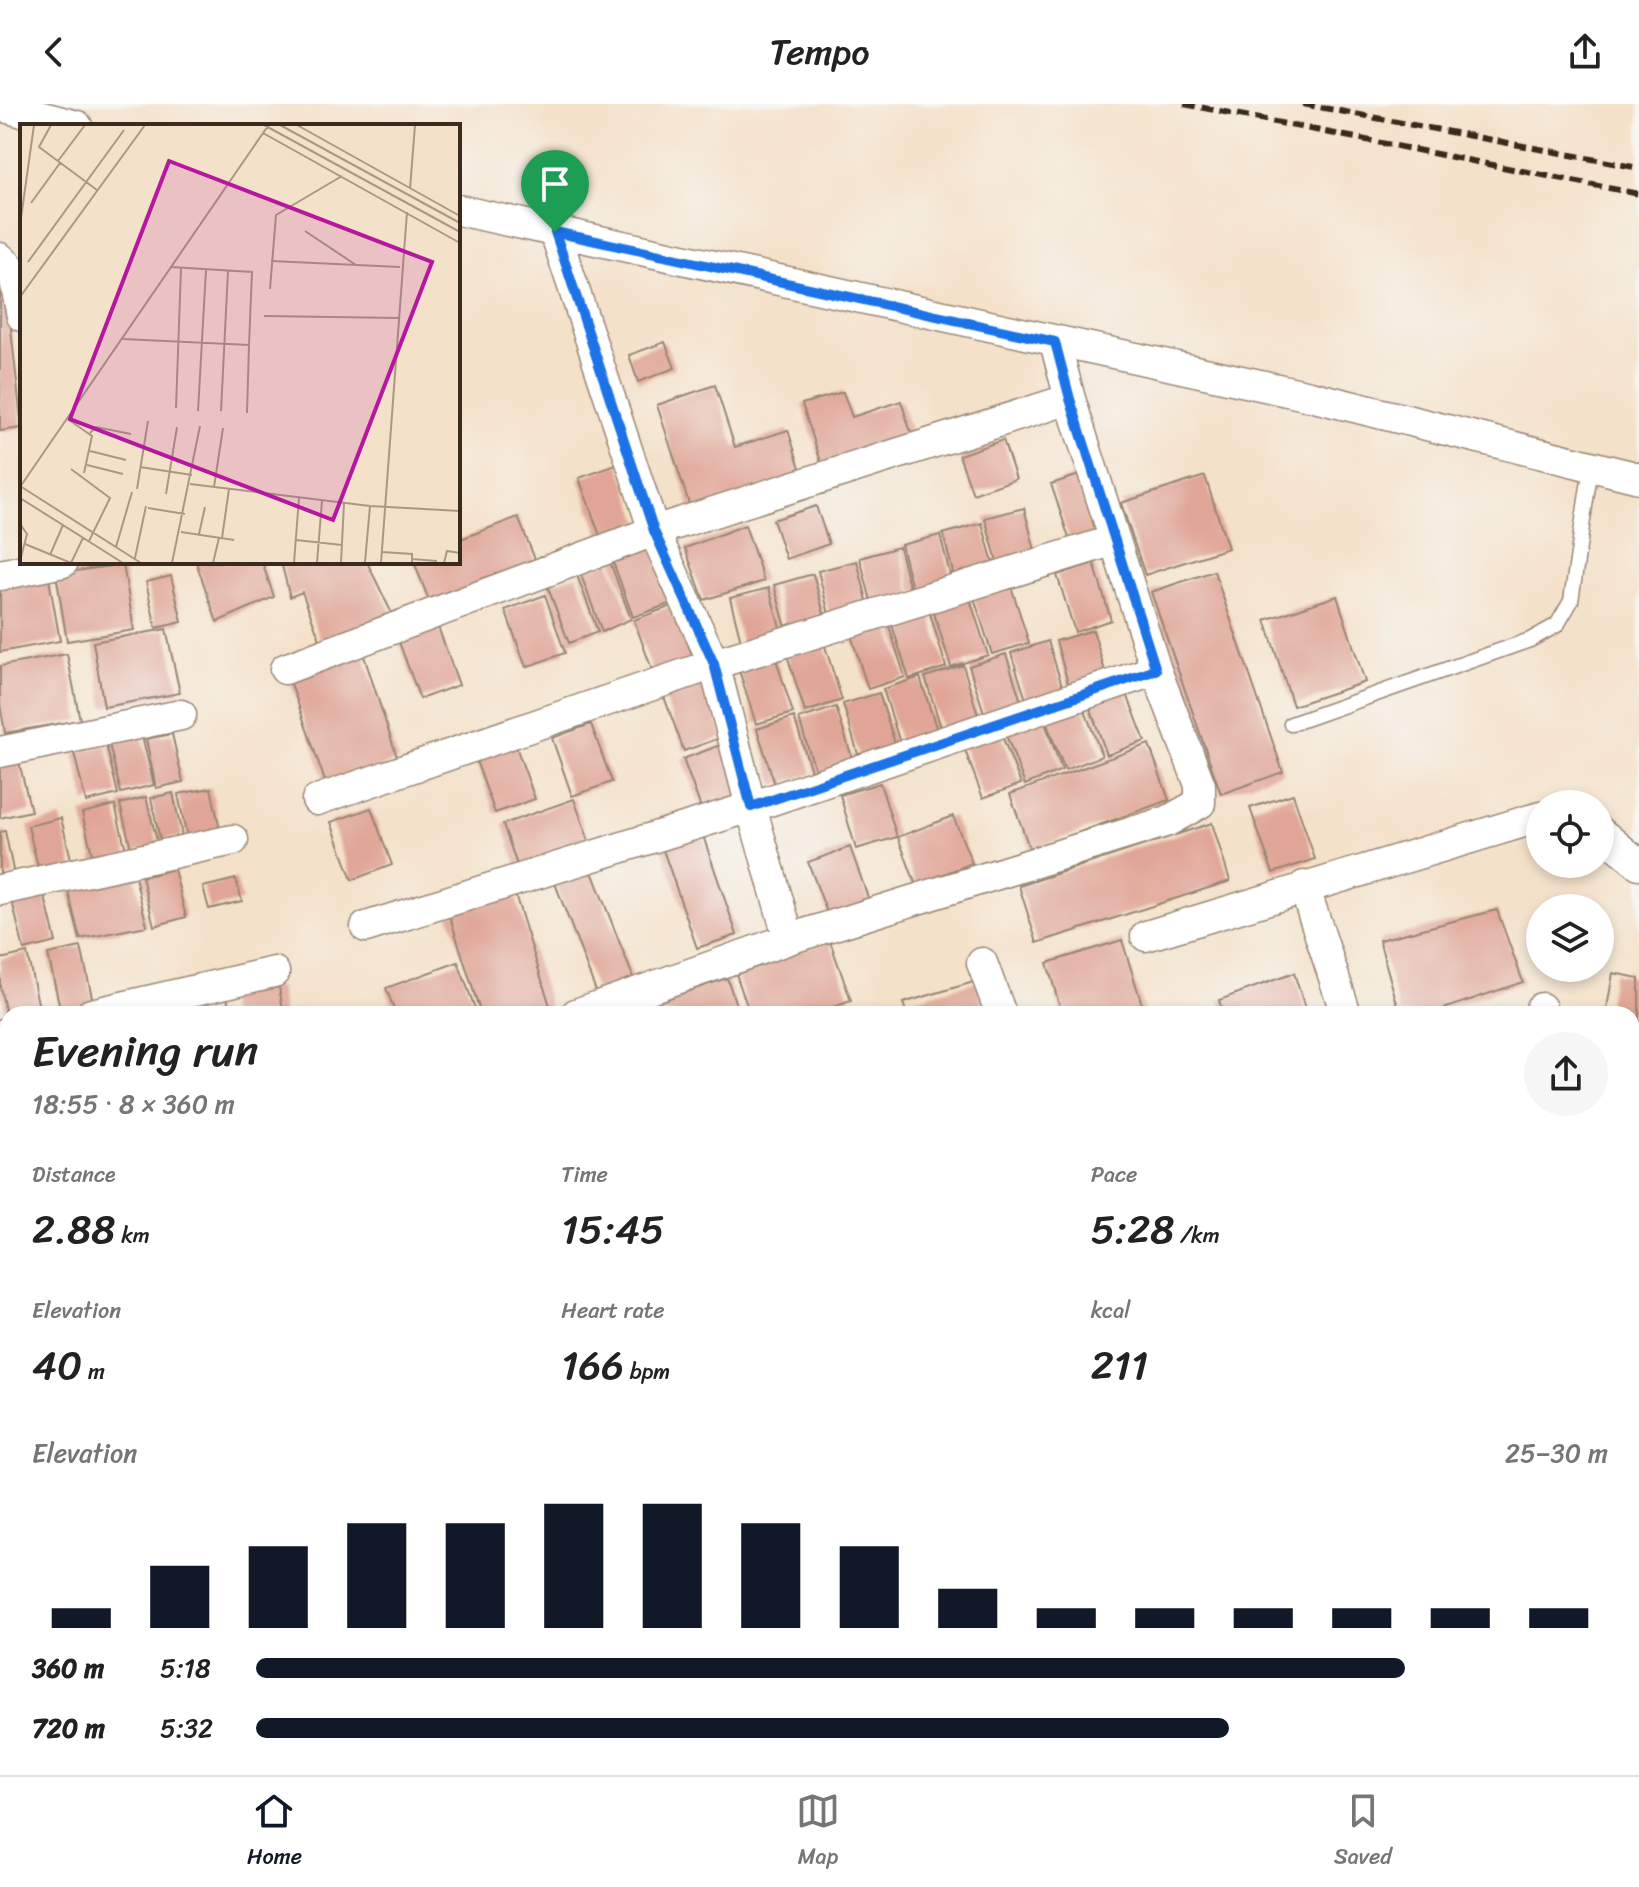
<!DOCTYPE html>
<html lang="en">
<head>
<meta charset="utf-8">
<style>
  :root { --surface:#fff; --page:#f6f6f6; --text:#222; --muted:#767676; --line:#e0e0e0; --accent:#111827 }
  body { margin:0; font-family:Sriracha,sans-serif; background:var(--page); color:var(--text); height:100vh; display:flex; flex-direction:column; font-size:30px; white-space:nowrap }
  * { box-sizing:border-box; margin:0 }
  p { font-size:26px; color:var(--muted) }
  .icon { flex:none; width:44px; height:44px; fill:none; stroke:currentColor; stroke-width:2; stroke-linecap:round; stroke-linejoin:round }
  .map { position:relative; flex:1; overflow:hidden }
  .panel { position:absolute; left:0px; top:902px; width:1640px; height:770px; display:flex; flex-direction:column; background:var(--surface); border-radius:24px 24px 0 0; box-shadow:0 4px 12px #0003 }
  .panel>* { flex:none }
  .fabs { position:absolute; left:1526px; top:686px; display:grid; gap:16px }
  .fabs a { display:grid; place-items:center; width:88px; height:88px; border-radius:50%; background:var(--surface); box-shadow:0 4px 12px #0003; font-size:40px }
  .pin { position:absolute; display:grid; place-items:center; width:68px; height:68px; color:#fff; margin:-82px -34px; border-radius:50% 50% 50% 0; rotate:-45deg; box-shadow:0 0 8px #0007 }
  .pin .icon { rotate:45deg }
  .round { display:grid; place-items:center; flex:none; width:84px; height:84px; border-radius:42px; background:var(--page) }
  .summary { display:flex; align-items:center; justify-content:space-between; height:136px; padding:0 32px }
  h1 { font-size:44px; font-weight:600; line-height:60px }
  .metrics { display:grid; grid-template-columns:repeat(3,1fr); gap:12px; height:136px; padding:8px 32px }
  .metrics div { display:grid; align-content:center }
  .metrics b { font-size:40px; font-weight:600 }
  .metrics small { font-size:22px; font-weight:400 }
  .metrics p { font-size:22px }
  .chart { height:224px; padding:16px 32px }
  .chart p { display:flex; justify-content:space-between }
  .chart svg { width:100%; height:144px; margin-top:8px; stroke:var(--accent); stroke-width:6 }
  ul { padding:0 32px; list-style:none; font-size:26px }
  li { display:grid; grid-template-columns:128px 96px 1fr; align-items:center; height:60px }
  li i { height:20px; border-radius:10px; background:var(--accent) }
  header { display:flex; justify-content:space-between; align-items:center; height:104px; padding:0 32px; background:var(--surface); font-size:36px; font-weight:600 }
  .tab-bar { display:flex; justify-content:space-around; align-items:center; height:112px; border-top:2px solid var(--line); background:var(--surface); font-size:22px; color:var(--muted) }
  .tab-bar a { display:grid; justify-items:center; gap:4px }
  .tab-bar .active { color:var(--accent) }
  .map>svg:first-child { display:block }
</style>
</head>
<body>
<header><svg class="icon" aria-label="back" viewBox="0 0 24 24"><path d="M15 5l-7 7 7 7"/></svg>Tempo<svg class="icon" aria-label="share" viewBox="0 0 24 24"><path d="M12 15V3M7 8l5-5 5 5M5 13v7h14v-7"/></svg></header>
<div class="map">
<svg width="1639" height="1671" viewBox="0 0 1639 1671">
  <rect width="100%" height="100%" fill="#f6f6f2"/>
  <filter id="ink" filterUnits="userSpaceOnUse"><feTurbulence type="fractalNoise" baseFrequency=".0125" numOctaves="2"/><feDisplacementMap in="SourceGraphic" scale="16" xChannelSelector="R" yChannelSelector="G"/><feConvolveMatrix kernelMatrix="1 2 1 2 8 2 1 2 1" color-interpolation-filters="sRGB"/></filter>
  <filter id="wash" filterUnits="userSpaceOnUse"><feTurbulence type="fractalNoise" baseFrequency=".006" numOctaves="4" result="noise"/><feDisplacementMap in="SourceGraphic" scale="32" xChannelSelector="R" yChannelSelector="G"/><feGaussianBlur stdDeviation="1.8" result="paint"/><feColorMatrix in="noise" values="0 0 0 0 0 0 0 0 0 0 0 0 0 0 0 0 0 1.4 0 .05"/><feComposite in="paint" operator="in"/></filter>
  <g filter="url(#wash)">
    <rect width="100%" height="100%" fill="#f4e1c9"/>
    <g id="blocks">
      <path fill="#e0a596" d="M0,172L10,216L22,324L0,327Z
        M665,238L675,264L638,278L629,251Z
        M715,281L735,343L788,326L802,370L691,406L657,301Z
        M843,288L852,313L901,297L913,335L823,364L802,300Z
        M1003,336L1016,375L973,390L959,351Z
        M619,360L640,417L600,432L579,374Z
        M1086,369L1106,428L1071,440L1051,380Z
        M1205,372L1228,444L1145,471L1121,399Z
        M816,402L829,440L786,455L773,416Z
        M1024,404L1036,450L998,461L985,414Z
        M518,413L538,463L432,504L414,458H458V436Z
        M982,419L995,466L955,476L943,430Z
        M745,421L764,477L704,496L685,444Z
        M940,431L952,478L913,488L901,441Z
        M651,441L672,499L633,513L612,455Z
        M899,443L911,490L872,501L860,454Z
        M857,457L869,504L830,514L818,467Z
        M196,458H262L274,493L217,518Z
        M281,458H367L395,516L322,541L302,488L290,493Z
        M610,458L631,515L602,528L580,468Z
        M1094,459L1111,516L1075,528L1057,471Z
        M123,460L134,526L67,537L56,470Z
        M1214,467L1283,668L1221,690L1151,488Z
        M813,470L826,517L787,527L774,481Z
        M577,471L598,528L569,539L547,481Z
        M171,472L182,518L156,524L146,478Z
        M49,475L60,537L0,548V484Z
        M1011,482L1029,539L992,550L974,494Z
        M769,484L782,530L742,541L730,494Z
        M545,491L565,549L526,563L505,506Z
        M1337,492L1365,578L1293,602L1265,516Z
        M970,495L988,551L951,563L933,506Z
        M674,501L695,559L655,574L634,516Z
        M929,506L946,563L909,575L891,518Z
        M887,516L905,573L868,585L850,528Z
        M438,523L459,581L420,595L399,538Z
        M166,525L180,589L104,603L93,538Z
        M1093,526L1107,574L1070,586L1056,537Z
        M1048,537L1066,594L1029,605L1011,549Z
        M824,539L842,596L805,608L787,551Z
        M363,549L398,656L327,683L289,574Z
        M67,550L80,616L5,629L0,600V562Z
        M1006,550L1024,607L987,618L969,562Z
        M775,552L793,609L756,620L738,563Z
        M963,561L980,618L943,630L925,573Z
        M920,573L938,630L901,642L883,585Z
        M702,575L723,633L684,647L663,590Z
        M1125,585L1145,637L1107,651L1088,598Z
        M879,589L897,646L860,657L843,600Z
        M1082,599L1102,652L1065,666L1044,613Z
        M836,603L854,660L817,672L799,615Z
        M794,613L812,670L775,681L757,625Z
        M1043,613L1062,666L1025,681L1005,628Z
        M591,620L612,678L572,692L552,634Z
        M1000,627L1021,680L983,694L963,641Z
        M172,630L183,678L156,684L146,635Z
        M142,632L154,681L121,689L109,640Z
        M514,637L535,695L495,709L474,651Z
        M723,640L744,698L704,712L683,655Z
        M1149,640L1169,696L1030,746L1010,690Z
        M106,641L118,690L86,698L74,649Z
        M19,658L31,707L0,714V663Z
        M880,679L897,733L856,745L840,691Z
        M211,684L220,726L187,733L178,690Z
        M173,689L182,732L160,736L151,694Z
        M1293,690L1315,755L1273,769L1250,704Z
        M146,693L158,741L132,748L120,700Z
        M574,695L592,746L520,770L503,720Z
        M115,701L127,750L94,758L82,709Z
        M371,704L392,761L352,776L331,718Z
        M953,712L972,759L916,781L898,733Z
        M61,714L73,763L40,771L28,722Z
        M1212,719L1230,777L1037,839L1019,782Z
        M700,723L737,831L697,844L660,737Z
        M5,727L14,771L0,774V728Z
        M850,743L870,799L829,814L808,758Z
        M589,760L633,873L596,887L553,774Z
        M174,765L186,813L154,822L142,773Z
        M135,773L147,822L80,835L68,787Z
        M236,775L242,797L209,805L203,783Z
        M514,787L550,902L526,910H481L448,807Z
        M44,789L56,838L24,846L12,797Z
        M1497,806L1523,878L1429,910H1400L1379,836Z
        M1122,836L1145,910H1062L1047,859Z
        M830,837L851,897L813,910H750L736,870Z
        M81,843L94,902L61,909L48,850Z
        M27,849L40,908L6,910L0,883V855Z
        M458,858L477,910H396L386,884Z
        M1294,869L1307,910H1223L1219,896Z
        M1613,869L1639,874V994L1632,993V910H1606Z
        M727,874L739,910H623V909Z
        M977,877L987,910H907L903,899Z
        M279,883L284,910H231L227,893Z
        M8,938V994L0,996V939Z
        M1632,1124L1639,1125V1245L1632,1244Z
        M1633,1346L1639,1367V1453L1632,1456Z
        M8,1369V1427L0,1430V1372Z
        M8,1463V1521L0,1523V1465Z
        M0,1540L8,1563V1587L0,1590Z
        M8,1609V1664L14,1665L0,1669V1611Z
        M46,1664H93L95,1671H48Z"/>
    </g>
  </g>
  <g filter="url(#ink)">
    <use href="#blocks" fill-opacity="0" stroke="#988674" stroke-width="2"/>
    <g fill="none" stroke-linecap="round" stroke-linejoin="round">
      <defs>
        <path id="lane" d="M1291,620L1530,536L1557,521L1571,497L1591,362"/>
        <path id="street" d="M0,2L77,22
          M458,106L1310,292L1639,374
          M555,128L654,427L714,560L751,703L789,835L1168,717L1200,699V681L1156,566L1070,295L1055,238
          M0,154L13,166L22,212
          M0,471L63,458
          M285,565L654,427L1070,295
          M0,648L181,611
          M317,696L714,560L1115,436
          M1600,728L1639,760
          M1304,782L1346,910
          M0,786L233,736
          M366,823L751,703L1156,566
          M1146,832L1540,713
          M982,859L1001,910
          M91,910L274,868
          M576,910L789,835
          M1540,910L1541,904
          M0,931L8,929
          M0,1235L8,1267
          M0,1455L8,1453
          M1632,1488L1639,1486
          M0,1597L8,1594
          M107,1664L108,1671
          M1052,1671L1075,1664"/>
      </defs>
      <use href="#lane" stroke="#988674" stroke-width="17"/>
      <use href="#street" stroke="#988674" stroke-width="33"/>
      <use href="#lane" stroke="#fff" stroke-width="14"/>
      <use href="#street" stroke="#fff" stroke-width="30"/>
      <path stroke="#3b2a1e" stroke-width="6" stroke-dasharray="12 6" stroke-linecap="butt" d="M1184,0L1639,90
        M1303,0L1639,64"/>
    </g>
  </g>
  <g fill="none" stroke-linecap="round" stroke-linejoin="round" filter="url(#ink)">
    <defs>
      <path id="route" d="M555,128L1055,238L1070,295L1156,566L751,703L714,560L654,427Z"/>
    </defs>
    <use href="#route" stroke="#fff" stroke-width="16"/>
    <use href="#route" stroke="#1a73e8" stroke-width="10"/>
  </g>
  <g transform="translate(20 20)">
    <rect width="440" height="440" fill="#f4e1c9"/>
    <path fill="none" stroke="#aa9885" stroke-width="2" d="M31,1L19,23L77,66M244,1L440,108M249,1L243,9L440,119M260,1L440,99M277,1L440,92M38,37L65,1M390,65L395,1M11,79L40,39M0,101L14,1M285,107L336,141M251,137L380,143M8,138L104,6M250,165L256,91L322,52M0,173L125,1M244,192L379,194M103,215L229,221L232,148L151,143M156,284L161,144M178,287L186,146M201,287L208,147M227,289L229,221M49,296L72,312L64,349M70,309L76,303L111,310M70,327L106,336M67,341L103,350M120,343L172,351M51,345L90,374L69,417M170,360L350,382L440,387M0,362L121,439M0,363L243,9M194,363L203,304M117,365L128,297M146,370L157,303M0,374L103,439M128,384L165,390M0,400L7,410L0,437M161,408L214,416M179,410L185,383M202,414L209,365M276,416L322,421M5,420L51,439L63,414M96,423L112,368M362,428L392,430V439M30,431L43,401M115,434L126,382M392,435L417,437M345,438L350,382M152,439L180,302M193,439L199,414M274,439L279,374M297,439L302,377M321,439L324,379M361,439L387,88M424,439L427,427L440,429"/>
    <path fill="#b5179e" fill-opacity="0.15" stroke="#b5179e" stroke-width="4" d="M149,37L412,138L313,396L50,295Z"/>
    <rect width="440" height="440" fill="none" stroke="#3b2a1e" stroke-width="4"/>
  </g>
</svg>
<div class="fabs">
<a><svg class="icon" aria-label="locate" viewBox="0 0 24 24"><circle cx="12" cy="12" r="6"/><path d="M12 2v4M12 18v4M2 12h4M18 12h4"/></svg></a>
<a><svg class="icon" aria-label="layers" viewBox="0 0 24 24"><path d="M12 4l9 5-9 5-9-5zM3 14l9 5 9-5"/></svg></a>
</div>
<div class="pin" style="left:555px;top:128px;background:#1e9e55"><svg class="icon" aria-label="arrive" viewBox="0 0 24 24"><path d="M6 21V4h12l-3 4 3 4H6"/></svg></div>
<section class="panel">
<div class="summary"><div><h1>Evening run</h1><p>18:55 · 8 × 360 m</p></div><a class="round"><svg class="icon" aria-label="share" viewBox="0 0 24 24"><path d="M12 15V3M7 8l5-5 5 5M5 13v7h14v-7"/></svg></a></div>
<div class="metrics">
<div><p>Distance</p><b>2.88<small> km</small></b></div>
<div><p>Time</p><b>15:45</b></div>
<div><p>Pace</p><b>5:28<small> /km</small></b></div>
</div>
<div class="metrics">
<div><p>Elevation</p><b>40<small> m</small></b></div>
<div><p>Heart rate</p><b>166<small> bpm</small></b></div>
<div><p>kcal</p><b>211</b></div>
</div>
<div class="chart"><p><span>Elevation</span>25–30 m</p>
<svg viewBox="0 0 160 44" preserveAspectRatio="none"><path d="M5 44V38M15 44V25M25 44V19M35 44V12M45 44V12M55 44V6M65 44V6M75 44V12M85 44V19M95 44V32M105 44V38M115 44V38M125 44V38M135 44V38M145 44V38M155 44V38"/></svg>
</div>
<ul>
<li><b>360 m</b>5:18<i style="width:85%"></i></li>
<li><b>720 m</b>5:32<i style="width:72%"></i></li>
</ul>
</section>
</div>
<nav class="tab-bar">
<a class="active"><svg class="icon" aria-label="home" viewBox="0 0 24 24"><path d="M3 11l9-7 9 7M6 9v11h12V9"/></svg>Home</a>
<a><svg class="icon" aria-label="map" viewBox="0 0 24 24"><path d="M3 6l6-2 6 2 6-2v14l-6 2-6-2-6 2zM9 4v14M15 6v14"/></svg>Map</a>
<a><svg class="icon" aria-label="saved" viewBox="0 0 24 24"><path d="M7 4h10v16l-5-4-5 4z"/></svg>Saved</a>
</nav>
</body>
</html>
